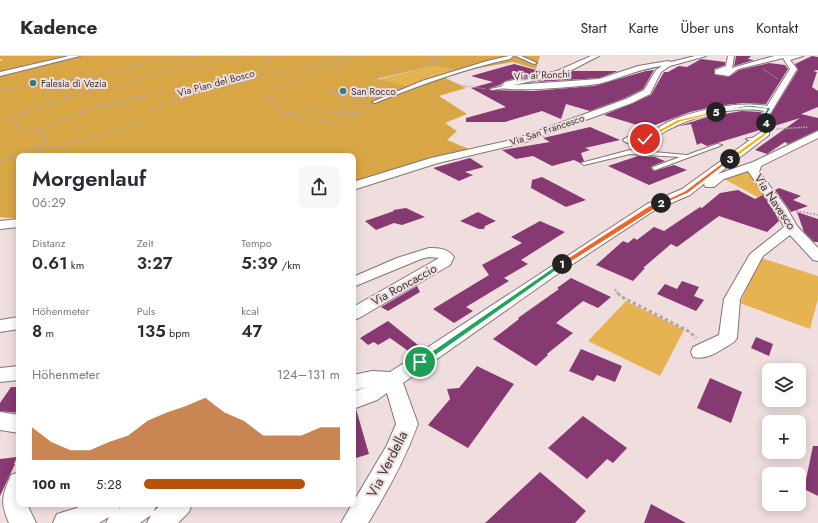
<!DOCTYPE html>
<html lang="de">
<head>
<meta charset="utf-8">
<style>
  :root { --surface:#fff; --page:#f7f7f7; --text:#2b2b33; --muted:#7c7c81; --line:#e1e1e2; --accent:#b45309 }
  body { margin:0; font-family:Jost,sans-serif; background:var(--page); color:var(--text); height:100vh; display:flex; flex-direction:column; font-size:15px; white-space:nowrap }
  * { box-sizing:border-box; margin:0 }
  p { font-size:13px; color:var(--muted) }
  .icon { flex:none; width:22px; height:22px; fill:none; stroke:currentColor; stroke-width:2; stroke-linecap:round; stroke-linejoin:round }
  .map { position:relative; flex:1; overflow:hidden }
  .sheet { position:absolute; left:16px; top:97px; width:340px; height:354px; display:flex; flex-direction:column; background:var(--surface); border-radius:8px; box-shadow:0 2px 10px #0003 }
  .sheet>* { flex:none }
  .tools { position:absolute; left:762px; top:307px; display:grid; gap:8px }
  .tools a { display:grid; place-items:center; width:44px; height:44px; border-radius:8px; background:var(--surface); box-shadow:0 2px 10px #0003; font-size:20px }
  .pin { position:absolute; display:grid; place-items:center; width:34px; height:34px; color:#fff; margin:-17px; border:2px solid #fff; border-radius:50%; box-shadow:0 1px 4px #0007 }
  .km { position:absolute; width:20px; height:20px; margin:-10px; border-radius:50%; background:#222; color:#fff; font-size:11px; line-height:20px; text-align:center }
  .round { display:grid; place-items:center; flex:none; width:42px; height:42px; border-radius:8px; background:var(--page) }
  .summary { display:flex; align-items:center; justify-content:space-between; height:68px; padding:0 16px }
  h1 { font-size:22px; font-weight:600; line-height:30px }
  .stats { display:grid; grid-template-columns:repeat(3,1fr); gap:6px; height:68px; padding:4px 16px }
  .stats div { display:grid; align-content:center }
  .stats b { font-size:17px; font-weight:600 }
  .stats small { font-size:11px; font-weight:400 }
  .stats p { font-size:11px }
  .chart { height:112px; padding:8px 16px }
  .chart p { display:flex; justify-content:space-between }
  .chart svg { width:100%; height:72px; margin-top:4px; fill:var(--accent); opacity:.7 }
  ul { padding:0 16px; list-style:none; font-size:13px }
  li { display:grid; grid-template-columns:64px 48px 1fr; align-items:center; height:30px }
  li i { height:10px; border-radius:5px; background:var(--accent) }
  header { display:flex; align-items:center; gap:24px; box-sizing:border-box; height:56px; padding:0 20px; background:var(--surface); border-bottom:1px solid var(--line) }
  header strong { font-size:19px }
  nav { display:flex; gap:22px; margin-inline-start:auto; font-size:14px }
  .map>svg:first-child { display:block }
</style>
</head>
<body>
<header>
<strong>Kadence</strong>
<nav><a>Start</a><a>Karte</a><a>Über uns</a><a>Kontakt</a></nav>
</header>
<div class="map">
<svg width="818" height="467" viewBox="0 0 818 467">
  <rect width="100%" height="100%" fill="#f0dedf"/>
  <path fill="#e5b352" d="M433,10L461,15L407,30L375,24Z
    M745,114L751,117L774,150L724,123Z
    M761,202L818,220V243L810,273L740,247Z
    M626,245L684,274L660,320L588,285Z"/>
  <path fill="#d8a644" d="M0,0H540L536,13L513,6L461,15L433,10L376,23L407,30L441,20L466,32L439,40L467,58L445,67L457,75L447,84L474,95L353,130V100H19V163L0,161V5L3,4L0,3Z"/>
  <path fill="#873972" d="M736,0H751L748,3L754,4L734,10Z
    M812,0L818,1V14L813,15L817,16L812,31L818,35V51L801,58L818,62V74L788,88L785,86L767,98L755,94L800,62L771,71V58L798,14L795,8Z
    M701,3L725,6V9L714,13V18L729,21L739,14L769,7L785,9L788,13L766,48L743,47L716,50L690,56L647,72L604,59L651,39L664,16H668L679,10L687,11Z
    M514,8L544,16L505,25L500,29L490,32L489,34L533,35L594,30L646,15L654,14L643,33L625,42L590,55L566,48L561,63L542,55L505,66H466V62L506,51L471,32L493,26L471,20Z
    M573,15H618L599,22L536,26L562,20Z
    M742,55L761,56L760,74L707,90L701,87L697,89L691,68L679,70L707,61Z
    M590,71L620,84L585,92L590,94L581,97L584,105L580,107L574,104L552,110L533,100L516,103L502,94L550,86L543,82Z
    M638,100L655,101L665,105L652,110L651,112L654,115L674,109L687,114L649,129L608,110Z
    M470,102L484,111L465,116L473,119L459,125L433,112Z
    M542,121L586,144L566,151L531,132L532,124Z
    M779,132L801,140L793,144L808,150L791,156L775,134Z
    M738,134L755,143L763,139L774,155L779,165L767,176L719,160L677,191L671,188L643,212H645L633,225L596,209L623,185L628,187L634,182L637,184L654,171L664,175L700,151L702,152L720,137Z
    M406,152L425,161L402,169L394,167L376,174L365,165L394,155L393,154Z
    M478,156L496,165L485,170L484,173H479L460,165Z
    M797,156L818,163V186H814L804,176Z
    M540,165L565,176L521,204L528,208L504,222L509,225L466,251L473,255L454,267L433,253L489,219L482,209L522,187L511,181Z
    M571,222L611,241L598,252L583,245L556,267L573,277L547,298L548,299L536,310L493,283L519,263L518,262L559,233L557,232Z
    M682,225L699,231L694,240L704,244L696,255L657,238L665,228L677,233Z
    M417,230L420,236L388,255L381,251Z
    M388,265L423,293L414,299L390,282L378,289L374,286L368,289L360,282Z
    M756,281L773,288L769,300L751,292Z
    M581,293L622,310L615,326L597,319L593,325L569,315Z
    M477,310L514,328L468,392L428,369L450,343L447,333L459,332Z
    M710,322L742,336L731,367L697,352Z
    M11,331H19V357L0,355V347Z
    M356,353L369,398L356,402L355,399L353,400V354Z
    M583,360L627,392L613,407L607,403L587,423L548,392Z
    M813,390H818V440L804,433Z
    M17,401L14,408H15L0,440V403Z
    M540,416L586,455L575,467H485Z
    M651,448L686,467H644Z"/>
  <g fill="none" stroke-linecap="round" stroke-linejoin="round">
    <defs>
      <path id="lane" d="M509,0H513L510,3C464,13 420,29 375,47L372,46L422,25L487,5Z
        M516,0H521L537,7L534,8Z
        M505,30L506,32L492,34L490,33Z
        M761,80L763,81V82L748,84L746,83Z
        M717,88L722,89L655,114L652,112L653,111L680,101L630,98L584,109L581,107L630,94L687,99Z"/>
      <path id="street" d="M69,0H80L0,20V16Z
        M591,0H599L562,19L513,29L599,23L638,10L668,5L671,6L695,0H706L670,10L661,16L650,38L632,47L523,87L438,107L353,134V126L431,102L516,83L626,43L644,34L656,14L662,10C639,13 623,21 602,27C589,30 508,37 501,31L505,26L557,15Z
        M728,0H734L732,12L774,0H803L790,4L797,13L770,58L769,79L718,118L753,106L818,75V82L761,110L759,116L786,151L797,170L818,192V205L813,204L790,179L763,200L740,243L737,282L734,286C722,293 707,305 693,301L691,296L693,291L719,279L724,243L750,198L784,171L775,154L748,115L724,123L714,131H706L704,129L705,127L690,139L655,154L556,219L403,327L418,368C405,403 388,435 368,467H341L387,389L396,368L387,337L377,344L353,353V336L366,331L353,335V319L372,315L390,316L647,148L682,133L761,76L762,58L764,55C738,50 698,59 674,71C664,75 657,82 646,85C640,87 628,90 623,84C628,78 639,82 646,79C654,75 660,70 668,66C695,54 737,45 767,50L790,13L783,2L738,13L729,20L715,18V14L726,10Z
        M19,163V171L0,173V165Z
        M429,192C438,192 448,192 454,201L450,209L359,262L353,264V251L439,202L429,201L421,203L353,231V221L397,202Z
        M19,261V273L0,276V264Z
        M19,310V324L0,326V312Z
        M0,356L19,359V377L0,374Z
        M19,416V448H27L36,467H9C0,447 2,439 11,419Z
        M85,448H120L119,452L124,448H157L154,455L162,448H192L189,456L178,467H147L151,459L140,467H106L109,461L99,467H53L57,458L77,452Z"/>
    </defs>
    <use href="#lane" stroke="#847475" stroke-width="2"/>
    <use href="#street" stroke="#847475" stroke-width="2"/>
    <path stroke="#b4a6a7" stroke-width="1" stroke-dasharray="1.5 1" stroke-linecap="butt" d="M441,0L430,3L429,5L441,4
      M763,13L778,23
      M47,15L45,22L35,27L95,20L136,9L199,0
      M239,25L242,20L279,0
      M452,26L459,29L486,33
      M45,27L61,28L66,24
      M353,34L366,30L374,23L402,14L420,13L438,4
      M0,35L34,27
      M332,36L328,37L330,39L346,38
      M351,36L353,34L339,33L332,36L370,38
      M339,40L340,41
      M70,41L132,26L165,15L244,0
      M140,41L163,38L183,31L238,25
      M187,41L201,36L351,0
      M268,41L270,35L314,16L361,0"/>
    <path stroke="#b4a6a7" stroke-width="1.5" stroke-dasharray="1.5 1" stroke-linecap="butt" d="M268,40L282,56L297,62L322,64L345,63L369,52
      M339,40C344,45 350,41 355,46H367
      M99,49H107L144,40
      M286,56L317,55L356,57
      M776,73L808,71
      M38,74L99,49L97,48
      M35,92L46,80L38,74H20L13,62L22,57L73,40
      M42,92L77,86L125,73L141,66L149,55L190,40"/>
    <path stroke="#b4a6a7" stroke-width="2" stroke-dasharray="2 1.5" stroke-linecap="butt" d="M33,94L36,91
      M0,105L32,94L47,91
      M796,155L818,159
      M615,233L618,238"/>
    <path stroke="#b4a6a7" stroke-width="3" stroke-dasharray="3.5 2.5" stroke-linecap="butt" d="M618,237L620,240L690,276L696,282"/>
    <use href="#lane" fill="#fff" fill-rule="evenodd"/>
    <use href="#street" fill="#fff" fill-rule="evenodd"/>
  </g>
  <path fill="#22a559" stroke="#fff" d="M560,207L565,208L423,308H418V305Z"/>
  <path fill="#f0652b" stroke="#fff" d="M659,146L664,147L564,210L559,208L649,150Z"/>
  <path fill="#f0652b" stroke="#fff" d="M729,102L732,103L688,137L663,148L659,147L685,135Z"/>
  <path fill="#f5b400" stroke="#fff" d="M765,66L768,67L767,78L732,104H729V102L764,77Z"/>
  <path fill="#22a559" stroke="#fff" d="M749,49L771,52L767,58L768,68L765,67L764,58L767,53L749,51L714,56Z"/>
  <path fill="#f5b400" stroke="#fff" d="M716,55L717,57L680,66L646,84L643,83L677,64Z"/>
  <g fill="#357d84" stroke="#f0dedf" stroke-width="1.5">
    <circle cx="33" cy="27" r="4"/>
    <circle cx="343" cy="35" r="4"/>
  </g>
  <g text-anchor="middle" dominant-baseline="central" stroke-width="4" stroke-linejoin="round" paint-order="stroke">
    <g font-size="10" fill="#3c3636" stroke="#f0dedf">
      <text transform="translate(542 19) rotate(-3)">Via ai Ronchi</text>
      <text transform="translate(216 27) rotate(-15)">Via Pian del Bosco</text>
      <text transform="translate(547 74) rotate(-19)">Via San Francesco</text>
    </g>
    <g font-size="10" fill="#3c3636" stroke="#f0dedf" text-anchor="start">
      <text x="41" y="27">Falesia di Vezia</text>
      <text x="351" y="35">San Rocco</text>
    </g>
    <g font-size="12" fill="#3c3636" stroke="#f0dedf">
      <text transform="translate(775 146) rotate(56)">Via Navesco</text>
      <text transform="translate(404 229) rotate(-29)">Via Roncaccio</text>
    </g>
    <g font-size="14" fill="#3c3636" stroke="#f0dedf">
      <text transform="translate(387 408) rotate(-63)">Via Verdella</text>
    </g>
  </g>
</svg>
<div class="tools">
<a><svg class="icon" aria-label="layers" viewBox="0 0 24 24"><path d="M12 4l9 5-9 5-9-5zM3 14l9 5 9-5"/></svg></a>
<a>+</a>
<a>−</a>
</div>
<div class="pin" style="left:420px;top:306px;background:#1e9e55"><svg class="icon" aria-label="arrive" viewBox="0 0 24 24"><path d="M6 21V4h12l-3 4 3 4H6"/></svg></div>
<div class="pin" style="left:645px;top:83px;background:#d93025"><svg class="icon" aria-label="check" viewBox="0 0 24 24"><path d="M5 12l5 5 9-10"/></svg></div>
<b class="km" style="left:562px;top:208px">1</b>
<b class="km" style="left:661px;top:147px">2</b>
<b class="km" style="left:730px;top:103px">3</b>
<b class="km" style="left:766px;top:67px">4</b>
<b class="km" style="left:716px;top:56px">5</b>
<section class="sheet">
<div class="summary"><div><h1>Morgenlauf</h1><p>06:29</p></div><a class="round"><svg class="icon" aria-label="share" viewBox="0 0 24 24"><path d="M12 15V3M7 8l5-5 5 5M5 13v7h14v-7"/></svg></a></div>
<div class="stats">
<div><p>Distanz</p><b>0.61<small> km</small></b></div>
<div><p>Zeit</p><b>3:27</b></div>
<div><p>Tempo</p><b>5:39<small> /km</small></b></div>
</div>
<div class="stats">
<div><p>Höhenmeter</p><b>8<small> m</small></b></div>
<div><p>Puls</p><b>135<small> bpm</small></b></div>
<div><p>kcal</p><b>47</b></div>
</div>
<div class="chart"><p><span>Höhenmeter</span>124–131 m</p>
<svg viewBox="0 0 160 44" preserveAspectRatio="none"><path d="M0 44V24L10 33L20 38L30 38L40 33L50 29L60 20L70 15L80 11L90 6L100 15L110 20L120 29L130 29L140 29L150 24L160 24V44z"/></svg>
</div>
<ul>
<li><b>100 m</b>5:28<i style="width:82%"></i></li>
</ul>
</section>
</div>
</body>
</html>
